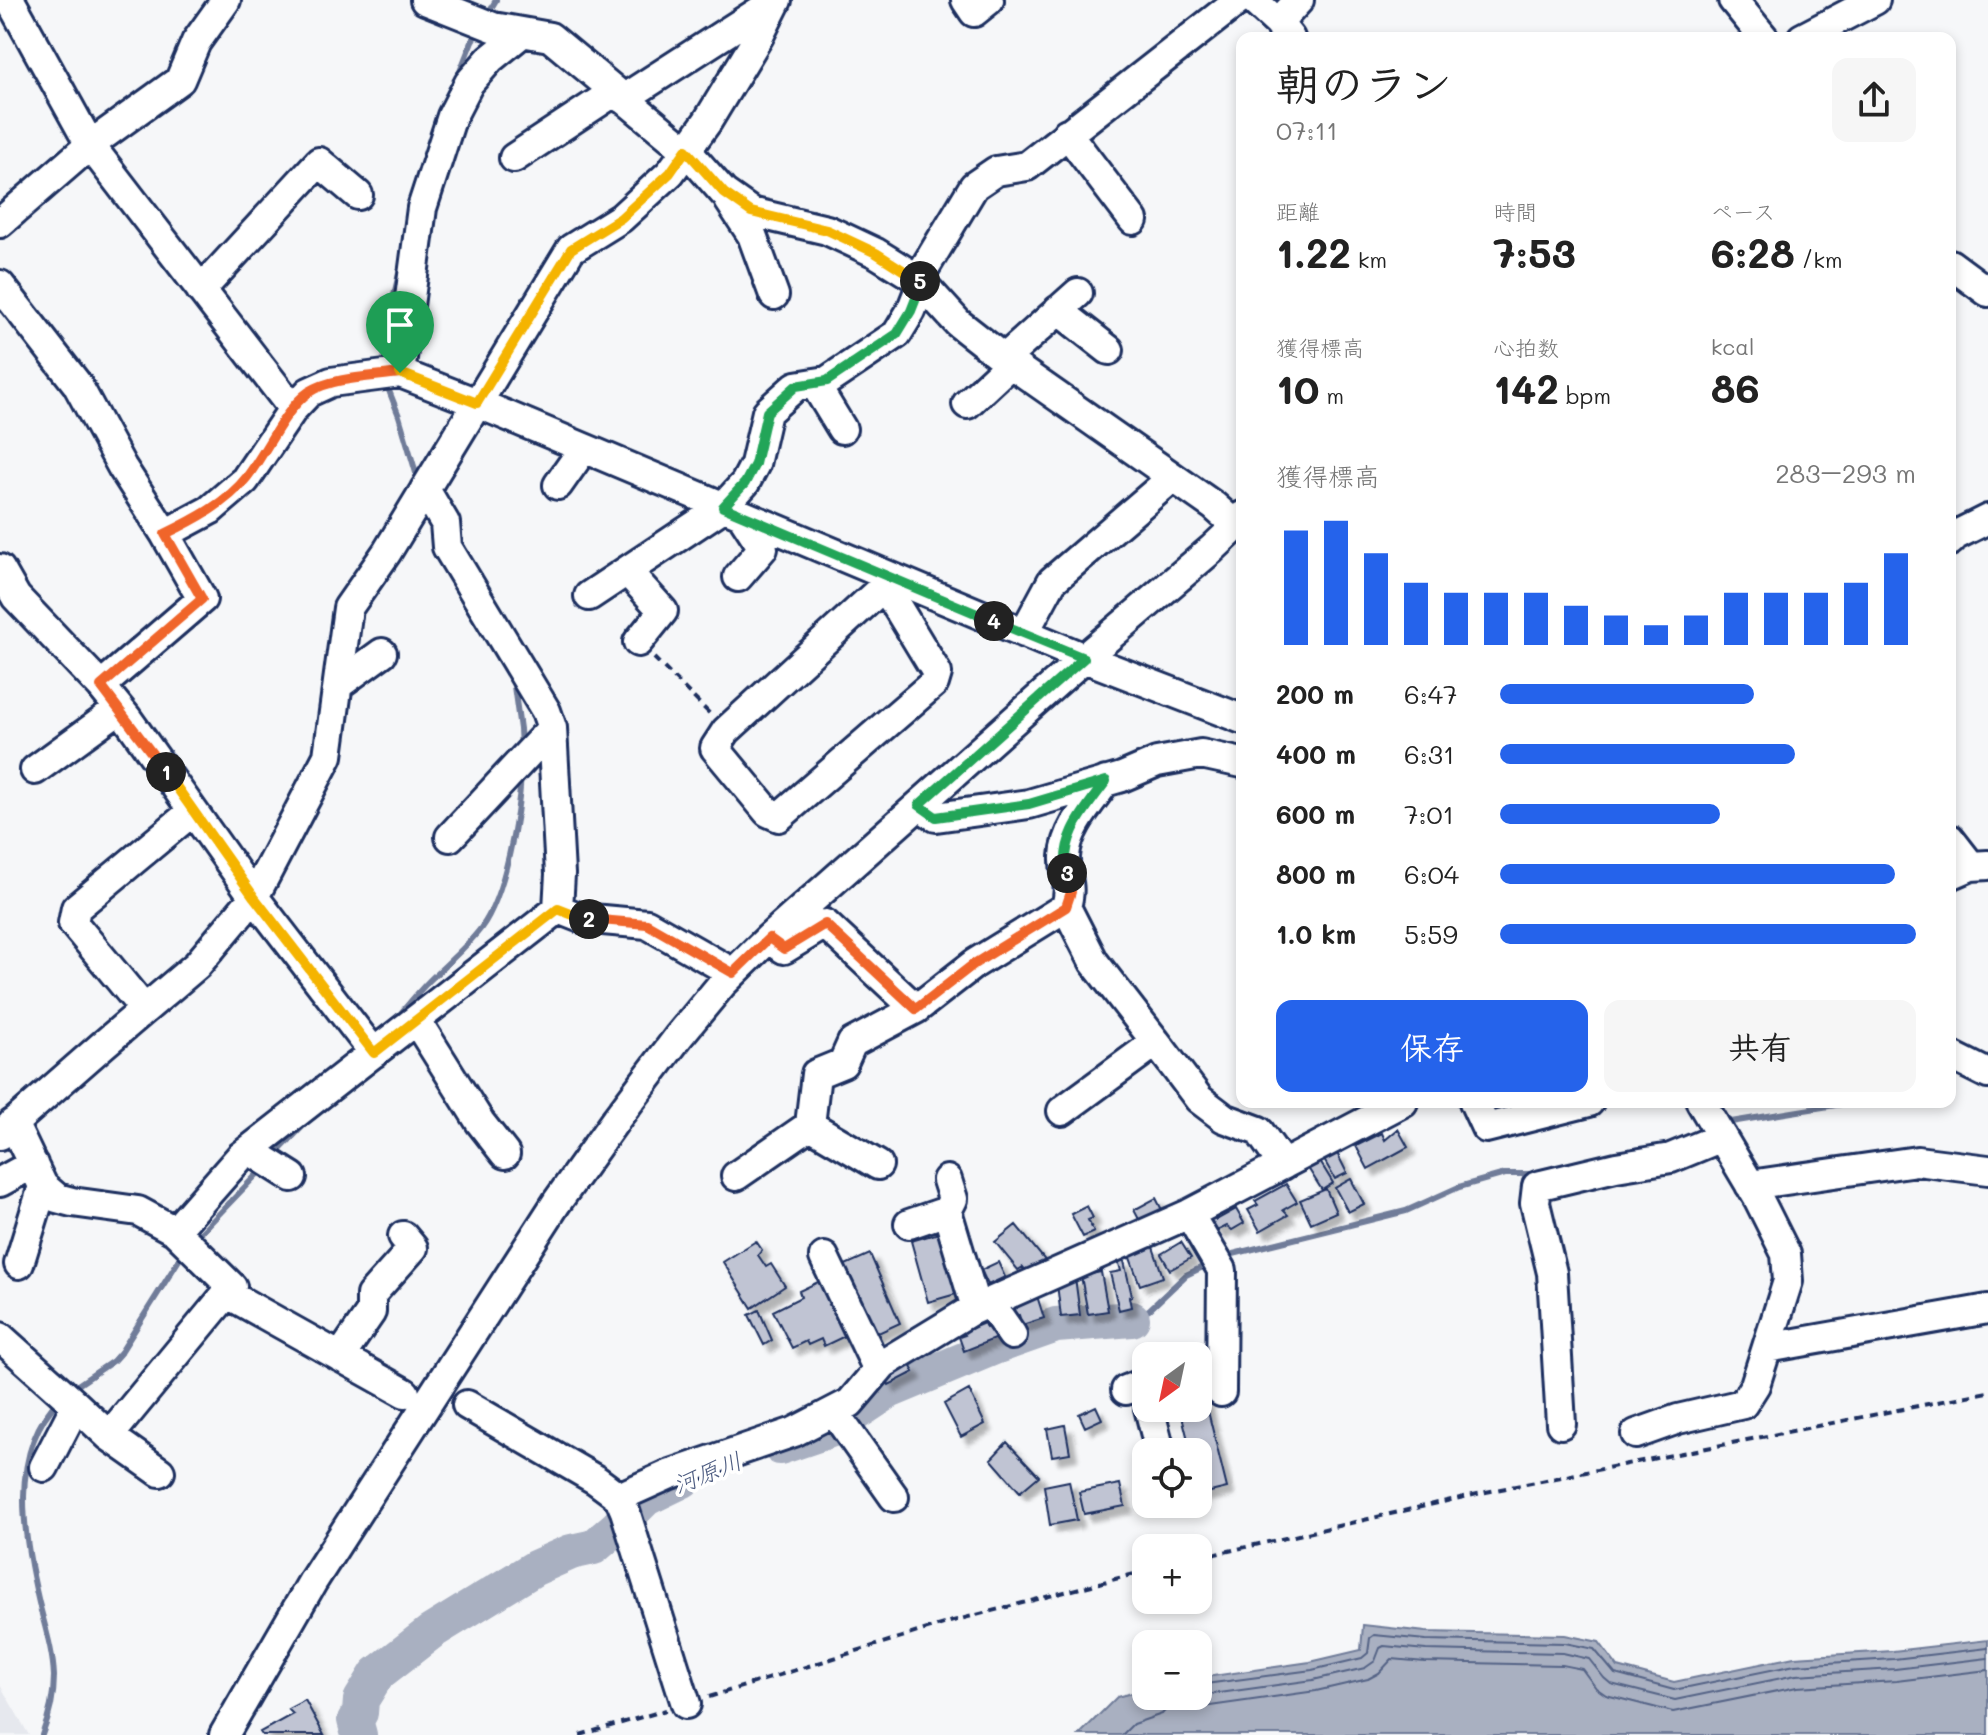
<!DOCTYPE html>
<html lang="ja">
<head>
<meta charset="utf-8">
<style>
  :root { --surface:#fff; --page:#f6f6f6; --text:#222; --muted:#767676; --accent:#2563eb }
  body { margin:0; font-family:Mali,"Klee One",sans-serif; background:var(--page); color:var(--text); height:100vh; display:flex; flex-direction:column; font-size:30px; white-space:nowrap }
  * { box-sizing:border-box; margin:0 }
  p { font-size:26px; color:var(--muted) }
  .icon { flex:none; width:44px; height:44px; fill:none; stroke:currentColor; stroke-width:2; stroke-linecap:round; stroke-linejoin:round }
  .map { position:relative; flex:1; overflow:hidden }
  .sheet { position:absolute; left:1236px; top:32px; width:720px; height:1076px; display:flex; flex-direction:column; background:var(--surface); border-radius:16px; box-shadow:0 4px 12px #0003 }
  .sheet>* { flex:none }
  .needle { width:52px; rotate:213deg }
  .tools { position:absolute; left:1132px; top:1342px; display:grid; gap:16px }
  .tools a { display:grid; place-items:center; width:80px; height:80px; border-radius:16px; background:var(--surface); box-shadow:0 4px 12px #0003; font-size:40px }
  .pin { position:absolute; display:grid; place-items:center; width:68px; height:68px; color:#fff; margin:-82px -34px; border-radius:50% 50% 50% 0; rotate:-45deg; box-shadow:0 0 8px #0007 }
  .pin .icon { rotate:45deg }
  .km { position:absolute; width:40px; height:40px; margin:-20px; border-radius:50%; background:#222; color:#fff; font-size:22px; line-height:40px; text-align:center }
  .round { display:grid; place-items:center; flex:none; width:84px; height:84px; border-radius:16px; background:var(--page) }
  .summary { display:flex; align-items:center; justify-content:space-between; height:136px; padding:0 40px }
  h1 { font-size:44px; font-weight:700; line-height:60px }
  .metrics { display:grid; grid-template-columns:repeat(3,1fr); gap:12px; height:136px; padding:8px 40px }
  .metrics div { display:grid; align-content:center }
  .metrics b { font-size:40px; font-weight:700 }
  .metrics small { font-size:22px; font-weight:400 }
  .metrics p { font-size:22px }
  .chart { height:224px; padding:16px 40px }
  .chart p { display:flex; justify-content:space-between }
  .chart svg { width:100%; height:144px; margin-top:8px; stroke:var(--accent); stroke-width:6 }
  .cta { display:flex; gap:16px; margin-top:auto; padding:16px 40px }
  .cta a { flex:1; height:92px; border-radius:16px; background:var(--accent); color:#fff; font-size:32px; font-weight:700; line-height:92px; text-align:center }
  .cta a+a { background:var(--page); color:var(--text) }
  ul { padding:0 40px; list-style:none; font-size:26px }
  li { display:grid; grid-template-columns:128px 96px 1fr; align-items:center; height:60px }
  li i { height:20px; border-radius:10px; background:var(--accent) }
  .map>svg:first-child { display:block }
</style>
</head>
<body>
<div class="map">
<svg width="1988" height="1735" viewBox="0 0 1988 1735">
  <defs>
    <filter id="shadow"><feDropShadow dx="7" dy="7" stdDeviation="2" flood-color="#0004"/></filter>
  </defs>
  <rect width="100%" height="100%" fill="#f6f7f9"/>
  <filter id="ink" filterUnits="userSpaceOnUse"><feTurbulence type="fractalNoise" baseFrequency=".0125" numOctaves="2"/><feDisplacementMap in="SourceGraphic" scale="16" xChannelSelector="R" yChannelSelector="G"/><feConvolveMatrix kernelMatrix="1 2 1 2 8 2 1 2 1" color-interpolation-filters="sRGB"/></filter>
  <g filter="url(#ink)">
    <path fill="#e6e8ee" d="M0,1685L29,1735H0Z"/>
    <path fill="#a9b0c1" stroke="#707c99" stroke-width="2" d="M1363,1625L1426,1632L1565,1635L1599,1642L1618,1667L1674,1682L1794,1657L1893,1651L1988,1640V1735H1079L1117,1697L1146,1689V1696H1198V1678L1310,1662L1361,1650Z"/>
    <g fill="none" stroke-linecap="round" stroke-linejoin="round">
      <path stroke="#546386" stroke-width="2" d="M1198,1685L1312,1670L1362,1658L1368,1653L1370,1638L1374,1635L1426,1640L1565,1643L1594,1649L1615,1674L1674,1690L1795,1665L1894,1659L1988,1648
        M1198,1696L1313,1680L1365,1668L1375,1661L1380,1648L1384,1646L1426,1650L1563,1653L1589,1659L1604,1678L1611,1684L1675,1700L1796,1675L1895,1669L1988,1658
        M1122,1735L1133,1724L1162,1714L1175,1699L1191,1706L1203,1707L1316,1691L1368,1679L1379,1673L1392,1659L1425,1662L1562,1665L1582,1669L1596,1688L1606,1695L1673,1712L1797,1687L1896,1681L1988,1670"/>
      <path stroke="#707c99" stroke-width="6" d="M486,17L496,0
        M457,79L472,41L478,31
        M384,368L386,331L400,269
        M386,383L399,416L419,483
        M513,679L520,729L521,747
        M396,1019C407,1006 417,993 429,981C446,964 466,948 481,928C505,896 519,815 521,774
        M1724,1125L1731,1122L1854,1102
        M274,1156L308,1121
        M194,1240L264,1167
        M1225,1256L1406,1211L1459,1187L1505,1174H1537
        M1132,1319L1149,1310L1186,1275L1211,1263
        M72,1389L113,1361L121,1352L184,1252
        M42,1735C50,1715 54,1697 54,1676C53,1651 45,1627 39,1603C24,1539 7,1451 60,1399"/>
      <path stroke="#a9b0c1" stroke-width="36" d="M780,1447L830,1430L889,1391L997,1346L1056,1325L1132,1319
        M359,1735L355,1720L360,1713L361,1700L377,1674L431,1632L535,1568L571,1552L594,1547L617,1527L646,1498L683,1480"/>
    </g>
    <path fill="#c0c4d3" stroke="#1b2f5e" stroke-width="2" filter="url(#shadow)" d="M1398,1129L1408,1147L1368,1169L1356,1146L1382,1133L1385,1140Z
      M1337,1153L1347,1173L1335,1179L1324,1160Z
      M1319,1160L1333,1183L1322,1190L1308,1168Z
      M1351,1179L1364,1204L1348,1212L1335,1188Z
      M1286,1184L1297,1202L1283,1210L1288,1215L1260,1231L1248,1210L1258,1205L1255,1201Z
      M1326,1189L1336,1212L1311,1223L1300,1200Z
      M1156,1198L1164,1214L1142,1225L1134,1210Z
      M1087,1206L1093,1218L1088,1220L1094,1232L1083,1237L1071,1214Z
      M1236,1209L1244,1223L1232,1230L1227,1226L1217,1231L1209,1218L1214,1216L1216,1220Z
      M1016,1225L1048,1264L1031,1277L1023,1267L1018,1270L995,1242Z
      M946,1231L963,1292L928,1302L911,1241Z
      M756,1241L762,1250L758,1255L766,1267L771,1264L785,1286L752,1308L723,1262Z
      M1181,1242L1191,1258L1170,1270L1161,1254Z
      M1153,1247L1163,1277L1140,1285L1129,1255Z
      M870,1254L900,1323L874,1335L843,1266Z
      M1118,1260L1124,1261L1132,1296L1129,1297L1131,1307L1119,1310L1110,1273L1121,1271Z
      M998,1262L1005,1277L988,1285L981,1270Z
      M1101,1272L1108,1311L1088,1314L1081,1276Z
      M1075,1277L1080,1315L1061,1317L1057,1284L1070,1283V1278Z
      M820,1281L847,1335L824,1346L821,1339L808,1345L806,1341L792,1348L773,1311L801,1297L799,1291Z
      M1037,1296L1044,1318L1022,1325L1019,1315L1013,1317L1010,1307Z
      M759,1310L772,1340L764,1345L749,1315Z
      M984,1323L986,1328L993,1325L999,1337L964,1351L959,1337L965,1335L963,1332Z
      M910,1365L914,1372L889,1385L885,1378Z
      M969,1390L985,1424L961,1437L944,1404Z
      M1205,1399L1227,1488L1202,1494L1198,1478V1452H1191L1180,1408H1198V1400Z
      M1096,1406L1102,1419L1085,1427L1079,1414Z
      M1065,1425L1070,1453L1052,1456L1047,1429Z
      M1007,1442L1039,1476L1020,1492L991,1459Z
      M1069,1481L1077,1520L1050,1525L1044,1486Z
      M1120,1484L1125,1506L1084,1514L1079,1492Z
      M305,1700L324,1735H262L260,1732L293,1714L288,1709Z"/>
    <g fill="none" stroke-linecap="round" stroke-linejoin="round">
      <defs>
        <path id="minor" d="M10,0L90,145L293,409
          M425,0L493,27L550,37L686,150L724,193L751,212L827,230L876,253L918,279L958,323L1004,359L1214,506L1233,523
          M966,0L974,12L989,0
          M1253,0L1278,23L1290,38
          M1733,0L1764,38
          M1278,23L1299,0
          M1802,38L1875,0
          M623,99L777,0
          M1067,133L1133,220
          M514,158L614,92
          M729,200L752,235L774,295
          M0,223L90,145L180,80L196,42L226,0
          M1950,264L1988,292
          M918,279L974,186L996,171L1027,166L1239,0
          M0,285L77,384L122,467L165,534L202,599L101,686
          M201,290L319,162L358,195
          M1058,310L1109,350
          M1004,359L1078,293
          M400,373L422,208L452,116L469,83L490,59L522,33
          M814,383L842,429
          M967,404L1010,364
          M558,485L584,448
          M165,534L210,510L245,480L293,409L309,392L331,382L400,373L477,403L1084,658L1242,719
          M1950,541L1956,535L1988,519
          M0,569L16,597L101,686L127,718L254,897L374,1053
          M627,571L663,611L638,642
          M738,577L763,548L741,514
          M885,587L937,673L934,683L779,817L768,812L715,748L726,731L893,578
          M589,596L723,507L745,483L755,464L767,412L796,386L827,381L897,334L911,311L922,283
          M1024,633L1052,581L1172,478
          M338,685L382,653
          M35,770L119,709
          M919,805L936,817L1029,804L1122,777L1157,762L1201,754L1242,763
          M450,837L552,728
          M1950,839L1971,866
          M1950,875L1971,866L1988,865
          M1066,907C1073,883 1064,878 1065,857C1066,829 1090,803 1106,781
          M558,909L581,918L647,924L733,973
          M769,938L784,949L825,924L916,1009L974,964L1066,907L1094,962L1156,1042
          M144,1009L73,923L76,908L193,811
          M416,1020L480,1122L505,1154
          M1950,1055L1988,1074
          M1474,1102L1486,1128L1589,1102
          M1062,1111L1156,1042L1199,1099L1224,1118L1259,1131L1283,1165
          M13,1123L43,1186L57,1198L72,1202L138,1211L175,1231L232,1287L109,1436
          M810,1125L878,1165
          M0,1135L104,1044L197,965L254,897L328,756L348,608L387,552L571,249L621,218L670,173L707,122L759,36L777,0
          M249,1150L292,1177
          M736,1176L810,1125L816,1074L843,1063L852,1043L916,1009
          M947,1180L953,1199L947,1211L976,1308
          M0,1182L33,1164
          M1750,1185L1917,1161L1988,1170
          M1189,1214L1222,1270L1221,1392
          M909,1224L947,1211
          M175,1231L240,1157L558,909L560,874L552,728L546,711L447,547L445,523L425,489
          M824,1257L878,1370
          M19,1264L43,1186
          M226,1293L405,1393
          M989,1302L1012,1335
          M0,1337L76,1405L44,1467
          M1767,1348L1988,1309
          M340,1357L371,1312V1295L413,1248L403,1236
          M1126,1390L1146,1382
          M76,1405L109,1436L160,1472
          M467,1405L596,1480L619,1497L625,1511L686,1704
          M1149,1408L1159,1447
          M834,1412L894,1497
          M1561,1424L1552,1273L1535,1203L1537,1186L1616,1167L1671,1158L1722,1137
          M1636,1434L1678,1419L1743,1404L1755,1385L1788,1281L1786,1254L1758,1198L1701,1102
          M619,1497L668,1475L794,1432L850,1403L883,1364L970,1311L1189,1214L1403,1102
          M224,1735L313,1581L557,1202L617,1118L679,1036L722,984L769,938L919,805L1084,658L1212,549L1231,531L1233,523L1242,516"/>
      </defs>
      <use href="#minor" stroke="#1b2f5e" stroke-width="34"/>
      <path stroke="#1b2f5e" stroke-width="4" stroke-dasharray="8 6" stroke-linecap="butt" d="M654,658L710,714
        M1198,1558L1486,1492L1988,1392
        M709,1697L953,1621L1146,1571
        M580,1735L666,1710"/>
      <use href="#minor" stroke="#fff" stroke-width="28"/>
    </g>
  </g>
  <g fill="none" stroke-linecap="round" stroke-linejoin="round" filter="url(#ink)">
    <defs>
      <path id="split-1" d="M166,772L101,686L202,599L165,534C194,520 227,503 247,477C265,454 285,408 309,392C332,377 373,377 400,373"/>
      <path id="split-2" d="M166,772L254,897L374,1053L558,909L581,918L589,919"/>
      <path id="split-3" d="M589,919L647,924L733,973L769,938L784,949L825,924L916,1009L974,964L1066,907L1071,892L1067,873"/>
      <path id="split-4" d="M994,621L1084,658L919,805L936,817L1029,804L1106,781C1086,809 1060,836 1067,873"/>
      <path id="split-5" d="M920,281L922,283L911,311L897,334L827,381L796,386L767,412L755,464L745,483L723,507L994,621"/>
      <path id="split-6" d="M400,373L477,403L571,249L621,218L670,173L686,150L724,193L751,212L827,230L876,253L920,281"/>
    </defs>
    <use href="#split-1" stroke="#fff" stroke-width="16"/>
    <use href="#split-2" stroke="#fff" stroke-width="16"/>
    <use href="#split-3" stroke="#fff" stroke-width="16"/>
    <use href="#split-4" stroke="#fff" stroke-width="16"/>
    <use href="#split-5" stroke="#fff" stroke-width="16"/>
    <use href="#split-6" stroke="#fff" stroke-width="16"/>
    <use href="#split-1" stroke="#f0652b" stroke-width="10"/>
    <use href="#split-2" stroke="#f5b400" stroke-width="10"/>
    <use href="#split-3" stroke="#f0652b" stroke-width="10"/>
    <use href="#split-4" stroke="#22a559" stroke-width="10"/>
    <use href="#split-5" stroke="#22a559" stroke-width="10"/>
    <use href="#split-6" stroke="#f5b400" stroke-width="10"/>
  </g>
  <g text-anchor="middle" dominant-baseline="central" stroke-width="7" stroke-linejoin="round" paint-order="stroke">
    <g font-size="24" font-style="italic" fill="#4d5c81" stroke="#fff">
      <text transform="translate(707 1472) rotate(-22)">河原川</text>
    </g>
  </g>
</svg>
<div class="tools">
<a><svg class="needle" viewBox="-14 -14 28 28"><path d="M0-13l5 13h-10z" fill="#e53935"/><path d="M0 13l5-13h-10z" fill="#767676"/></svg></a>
<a><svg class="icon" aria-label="locate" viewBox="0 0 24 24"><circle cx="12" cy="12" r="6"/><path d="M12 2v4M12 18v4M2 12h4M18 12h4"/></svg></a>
<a>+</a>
<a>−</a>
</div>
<div class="pin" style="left:400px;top:373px;background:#1e9e55"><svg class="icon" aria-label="arrive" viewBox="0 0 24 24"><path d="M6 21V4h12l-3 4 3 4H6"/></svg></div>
<b class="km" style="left:166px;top:772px">1</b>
<b class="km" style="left:589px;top:919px">2</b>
<b class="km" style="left:1067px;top:873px">3</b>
<b class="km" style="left:994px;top:621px">4</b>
<b class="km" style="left:920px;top:281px">5</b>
<section class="sheet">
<div class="summary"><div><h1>朝のラン</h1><p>07:11</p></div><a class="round"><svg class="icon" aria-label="share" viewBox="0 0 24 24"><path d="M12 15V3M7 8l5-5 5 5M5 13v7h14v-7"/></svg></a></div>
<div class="metrics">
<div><p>距離</p><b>1.22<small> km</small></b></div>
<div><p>時間</p><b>7:53</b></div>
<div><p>ペース</p><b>6:28<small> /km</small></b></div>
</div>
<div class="metrics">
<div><p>獲得標高</p><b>10<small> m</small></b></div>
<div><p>心拍数</p><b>142<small> bpm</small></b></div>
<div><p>kcal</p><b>86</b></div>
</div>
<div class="chart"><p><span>獲得標高</span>283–293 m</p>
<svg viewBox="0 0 160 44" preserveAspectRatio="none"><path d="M5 44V9M15 44V6M25 44V16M35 44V25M45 44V28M55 44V28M65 44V28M75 44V32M85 44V35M95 44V38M105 44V35M115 44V28M125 44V28M135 44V28M145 44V25M155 44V16"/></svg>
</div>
<ul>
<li><b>200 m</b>6:47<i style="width:61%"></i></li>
<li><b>400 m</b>6:31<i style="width:71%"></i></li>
<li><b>600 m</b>7:01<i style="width:53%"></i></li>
<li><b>800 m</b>6:04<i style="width:95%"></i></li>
<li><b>1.0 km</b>5:59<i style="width:100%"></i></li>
</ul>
<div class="cta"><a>保存</a><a>共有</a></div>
</section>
</div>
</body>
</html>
